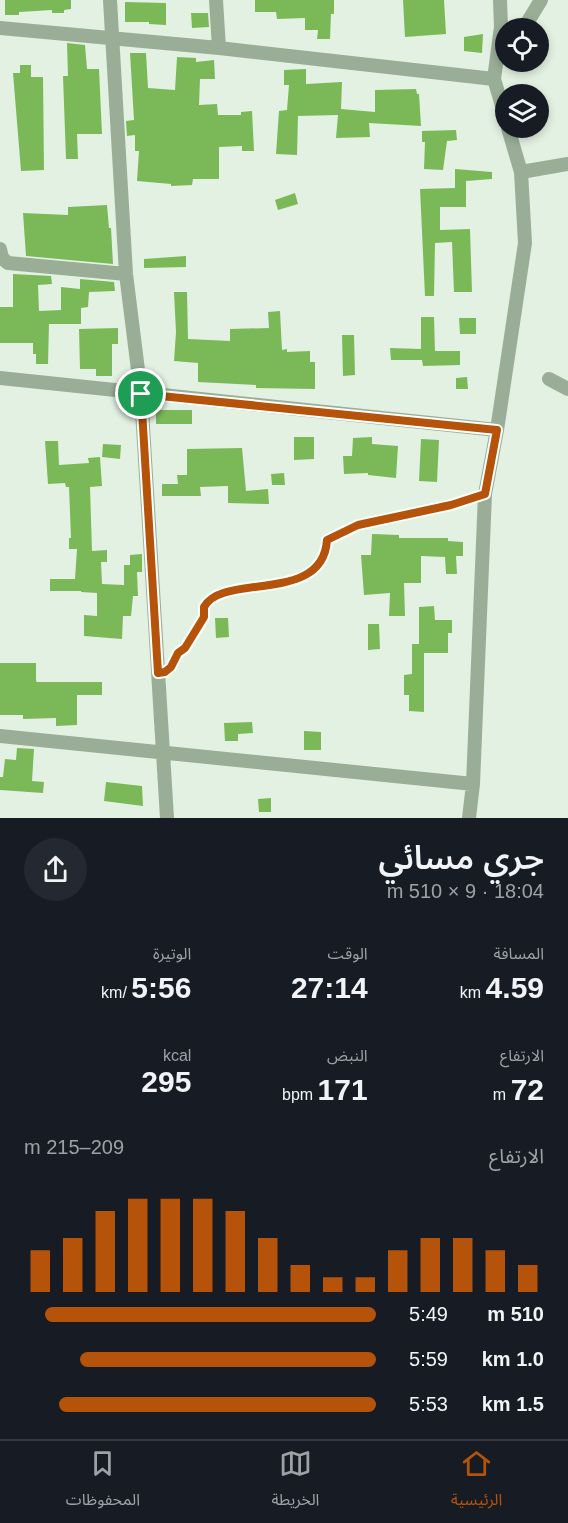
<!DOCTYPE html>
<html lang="ar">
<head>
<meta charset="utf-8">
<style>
  :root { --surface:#171b24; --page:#242831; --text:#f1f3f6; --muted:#9ea1a6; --line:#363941; --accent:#b45309 }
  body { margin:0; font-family:Helvetica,"Noto Sans Arabic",sans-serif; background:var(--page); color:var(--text); direction:rtl; height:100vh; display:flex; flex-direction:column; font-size:22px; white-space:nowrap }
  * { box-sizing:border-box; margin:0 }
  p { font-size:20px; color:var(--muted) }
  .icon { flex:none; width:33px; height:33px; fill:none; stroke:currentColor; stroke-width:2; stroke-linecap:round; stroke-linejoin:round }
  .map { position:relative; height:818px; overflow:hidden; direction:ltr }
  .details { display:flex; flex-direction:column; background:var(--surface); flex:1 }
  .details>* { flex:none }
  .tools { position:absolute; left:495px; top:18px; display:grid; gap:12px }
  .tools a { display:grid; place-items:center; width:54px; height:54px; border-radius:50%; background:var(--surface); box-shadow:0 3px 9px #0003; font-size:30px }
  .pin { position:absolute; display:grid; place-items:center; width:51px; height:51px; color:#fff; margin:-26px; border:3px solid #fff; border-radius:50%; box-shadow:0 2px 6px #0007 }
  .round { display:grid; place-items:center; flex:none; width:63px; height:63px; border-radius:32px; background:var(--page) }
  .head { display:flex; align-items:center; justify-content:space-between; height:102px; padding:0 24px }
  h1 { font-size:33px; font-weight:600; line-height:45px }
  .stats { display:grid; grid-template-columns:repeat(3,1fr); gap:9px; height:102px; padding:6px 24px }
  .stats div { display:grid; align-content:center }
  .stats b { font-size:30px; font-weight:600 }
  .stats small { font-size:16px; font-weight:400 }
  .stats p { font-size:16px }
  .chart { height:168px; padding:12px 24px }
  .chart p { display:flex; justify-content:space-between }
  .chart svg { width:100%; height:108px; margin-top:6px; stroke:var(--accent); stroke-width:6 }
  ul { padding:0 24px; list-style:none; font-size:20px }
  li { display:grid; grid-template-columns:96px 72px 1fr; align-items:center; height:45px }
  li i { height:15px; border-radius:8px; background:var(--accent) }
  .tabs { display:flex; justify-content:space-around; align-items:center; height:84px; border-top:2px solid var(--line); background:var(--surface); font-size:16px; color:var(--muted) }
  .tabs a { display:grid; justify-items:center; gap:3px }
  .tabs .current { color:var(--accent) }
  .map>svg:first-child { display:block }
</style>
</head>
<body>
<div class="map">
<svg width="568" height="818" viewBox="0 0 568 818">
  <rect width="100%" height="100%" fill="#e3f1e2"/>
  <path fill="#7bb958" d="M5,0H71V9L64,10V13H52V10L19,12V15H5Z
    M255,0H334V14H331L330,39H317L318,30H305V18L277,19L276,12H255Z
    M403,0H444L446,34L405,37Z
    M125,2L166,3V25L149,24V22H125Z
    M191,13H208L209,27L192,28Z
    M483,34L482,53L464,51V37Z
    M67,43L85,45L87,69H99L102,134H77L78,159H66L63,76H68Z
    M130,53H146L148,88L175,90L177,57L196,58V62L214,60L215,79H200L199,105L217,104L218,115H241V112L252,111L254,151H242V146L219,147V179H193L192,185L171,186V184L137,181L139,151H135V135L127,136L126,121L134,120Z
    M20,65H31V77H43L44,170L21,171L13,73H20Z
    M306,69V84L342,82L341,109L375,112V90L416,89L417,94H419L421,126L369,123L370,137L336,138L338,115L298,116L297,155L276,154L279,111L287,110L289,85H284V70Z
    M456,130L457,140L447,141L443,170L424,169L425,142H422V131Z
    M455,169L492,172V179L466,181V207H440V230L470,229L472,292H454L452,242L435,243L434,296H425L420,189L455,188Z
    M295,193L298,204L278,210L275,200Z
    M107,205L109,228H111L113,264L26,256L23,213L68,215V207Z
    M186,256V267L144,268V259Z
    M13,274L51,276L52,284L38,285L39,311L61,310V287L80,289V279L114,282L115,291L89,292L88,307L81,308V324H49L48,364H36V354H33V343H0V307H13Z
    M174,292H187L188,339L230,341V329L269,328L268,312L280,311L282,350L287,349V352L310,351V362H315V389L256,388V385L198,382V363L174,361L176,332Z
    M421,317H434L435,351H460V365L423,366L422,360H391L390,348L421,349Z
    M459,318H476V334H460Z
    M118,328V344H112V376H96V369H80L79,329Z
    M342,335H354L355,375L343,376Z
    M467,377L468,389H456V378Z
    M156,410H192V424H156Z
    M294,437H314V459L294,460Z
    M372,437V444L398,446L396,478L368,475V473L344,474L343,456H352L353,438Z
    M421,439L439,440L437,482L419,481Z
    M45,441H58L59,465L89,463L88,458L100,457L102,486L90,487L92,551L107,550V562H101L102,584L124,585V565H130V555L142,554V572H137L138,596H133L131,616H123L122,639L84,636V615L97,616V593L81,592V591H50V579H75L77,549H69V538H71L69,487H66L65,483L48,484Z
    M103,444L121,445L120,459L102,457Z
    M242,448L246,491L268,489L269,504L228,503V486L200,487L201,496H162V484H178L177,475H187V449Z
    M284,473L285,485H272L271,474Z
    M372,534L399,535V538H448V541L463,542V556H456L457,574H446L445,557L421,556V583H404L405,616H389L390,593L364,595L361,555H371Z
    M434,606L435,620H452V633H448V653H424V712L409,711V695H404V675L412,674V644H419V607Z
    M215,618H228L229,637L216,638Z
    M368,624H379L380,649L368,650Z
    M0,663H36V681L37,682H102V695H77V725L56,726V718L23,719V715H0Z
    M252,722L253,733L238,734V741H225L224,723Z
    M304,731L321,732V750H304Z
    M17,748L34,749L32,781L44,782L43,793L0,790V777H3L5,759L16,760Z
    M106,782L142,786L143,806L104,801Z
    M271,798V812H259L258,799Z"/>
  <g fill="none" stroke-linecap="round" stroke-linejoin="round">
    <path stroke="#97ad92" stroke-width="2" stroke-dasharray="3 3" stroke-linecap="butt" d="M172,661L185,648L197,625L204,617V607C223,572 323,605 327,540L359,525L451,505L470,498"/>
    <path stroke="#9aae97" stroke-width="14" d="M110,0L126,274L141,394L167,818
      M216,0L219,48
      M500,0L501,27L494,79L506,119
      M0,28L219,48L494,79
      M524,28L541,0
      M521,172L568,164
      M0,249L2,258L8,263L126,274
      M0,378L497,430
      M549,379L568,389
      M0,736L473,784
      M469,818L473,784L485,494L497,430L525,243L521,172L508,128"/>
  </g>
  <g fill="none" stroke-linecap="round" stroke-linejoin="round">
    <defs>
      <path id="route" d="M141,394L497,430L485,494L451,505L358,525L327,540C323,605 223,572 204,607V617L185,648L178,653L171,667L165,672L158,673Z"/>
    </defs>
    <use href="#route" stroke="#fff" stroke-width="12"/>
    <use href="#route" stroke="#b45309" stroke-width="8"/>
  </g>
</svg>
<div class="tools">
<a><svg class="icon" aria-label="locate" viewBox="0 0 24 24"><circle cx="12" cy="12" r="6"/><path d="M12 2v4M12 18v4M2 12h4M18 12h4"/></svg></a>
<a><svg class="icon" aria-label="layers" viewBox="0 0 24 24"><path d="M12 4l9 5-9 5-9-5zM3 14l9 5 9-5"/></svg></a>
</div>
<div class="pin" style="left:141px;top:394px;background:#1e9e55"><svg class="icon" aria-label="arrive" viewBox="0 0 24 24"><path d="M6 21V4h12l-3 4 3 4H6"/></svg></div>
</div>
<section class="details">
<div class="head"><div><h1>جري مسائي</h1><p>18:04 · 9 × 510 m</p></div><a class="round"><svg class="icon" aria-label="share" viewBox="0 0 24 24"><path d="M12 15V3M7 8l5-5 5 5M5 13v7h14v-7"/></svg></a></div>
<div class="stats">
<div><p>المسافة</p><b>4.59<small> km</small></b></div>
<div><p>الوقت</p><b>27:14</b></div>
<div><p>الوتيرة</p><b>5:56<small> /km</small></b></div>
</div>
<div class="stats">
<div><p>الارتفاع</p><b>72<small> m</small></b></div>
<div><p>النبض</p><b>171<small> bpm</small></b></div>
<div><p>kcal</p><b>295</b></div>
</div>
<div class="chart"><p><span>الارتفاع</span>209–215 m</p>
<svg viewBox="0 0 160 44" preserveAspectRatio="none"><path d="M5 44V27M15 44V22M25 44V11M35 44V6M45 44V6M55 44V6M65 44V11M75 44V22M85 44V33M95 44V38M105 44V38M115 44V27M125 44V22M135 44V22M145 44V27M155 44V33"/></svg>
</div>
<ul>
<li><b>510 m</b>5:49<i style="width:94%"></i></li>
<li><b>1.0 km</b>5:59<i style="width:84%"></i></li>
<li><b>1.5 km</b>5:53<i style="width:90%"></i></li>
</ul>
</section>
<nav class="tabs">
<a class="current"><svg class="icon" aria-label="home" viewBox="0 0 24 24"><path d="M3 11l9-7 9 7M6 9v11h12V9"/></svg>الرئيسية</a>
<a><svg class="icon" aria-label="map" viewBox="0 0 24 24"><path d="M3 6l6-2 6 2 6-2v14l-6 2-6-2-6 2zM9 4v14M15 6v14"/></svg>الخريطة</a>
<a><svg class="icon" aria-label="saved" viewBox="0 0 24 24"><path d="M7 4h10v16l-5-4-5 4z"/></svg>المحفوظات</a>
</nav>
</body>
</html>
